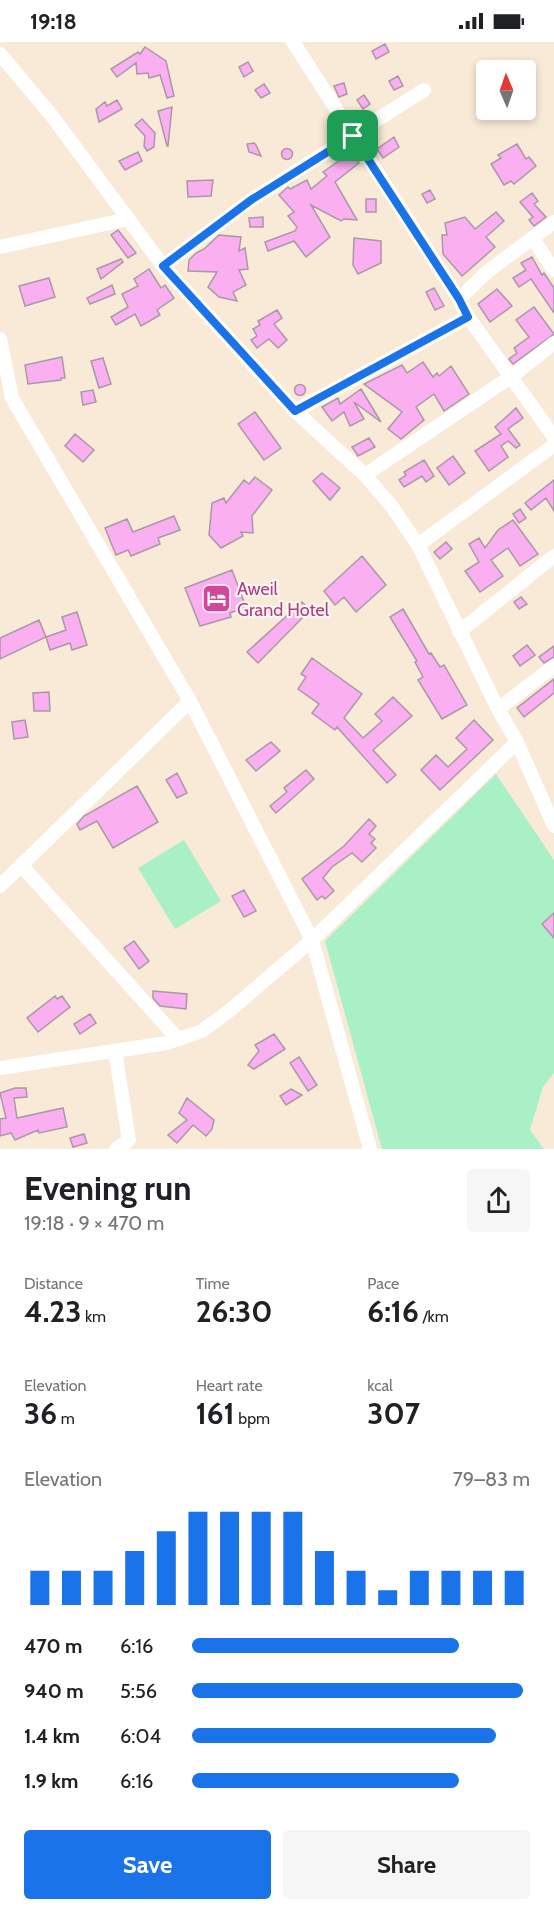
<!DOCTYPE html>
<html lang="en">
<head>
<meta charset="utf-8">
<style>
  :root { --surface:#fff; --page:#f6f6f6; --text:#202124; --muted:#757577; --accent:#1a73e8 }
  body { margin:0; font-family:Cabin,sans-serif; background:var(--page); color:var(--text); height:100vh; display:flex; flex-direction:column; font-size:22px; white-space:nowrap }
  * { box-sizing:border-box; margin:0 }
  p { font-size:20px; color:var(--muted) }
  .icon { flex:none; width:33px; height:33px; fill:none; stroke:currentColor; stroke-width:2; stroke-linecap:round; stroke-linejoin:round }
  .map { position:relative; height:1107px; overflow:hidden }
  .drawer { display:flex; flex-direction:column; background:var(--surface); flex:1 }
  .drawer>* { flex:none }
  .needle { width:39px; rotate:358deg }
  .fabs { position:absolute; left:476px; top:18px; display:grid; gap:12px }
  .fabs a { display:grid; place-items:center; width:60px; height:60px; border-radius:6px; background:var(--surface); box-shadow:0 3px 9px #0003; font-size:30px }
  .pin { position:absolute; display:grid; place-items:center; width:51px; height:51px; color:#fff; margin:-26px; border-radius:12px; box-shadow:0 3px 9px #0006 }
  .round { display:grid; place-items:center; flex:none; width:63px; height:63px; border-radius:6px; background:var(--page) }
  .overview { display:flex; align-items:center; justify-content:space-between; height:102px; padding:0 24px }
  h1 { font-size:33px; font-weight:700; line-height:45px }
  .stats { display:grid; grid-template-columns:repeat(3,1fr); gap:9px; height:102px; padding:6px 24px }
  .stats div { display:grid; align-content:center }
  .stats b { font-size:30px; font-weight:700 }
  .stats small { font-size:16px; font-weight:400 }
  .stats p { font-size:16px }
  .chart { height:168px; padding:12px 24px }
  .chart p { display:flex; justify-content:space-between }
  .chart svg { width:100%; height:108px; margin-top:6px; stroke:var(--accent); stroke-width:6 }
  .cta { display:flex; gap:12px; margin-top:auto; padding:12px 24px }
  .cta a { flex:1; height:69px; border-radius:6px; background:var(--accent); color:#fff; font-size:24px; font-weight:700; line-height:69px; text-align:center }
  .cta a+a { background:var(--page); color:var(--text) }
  ul { padding:0 24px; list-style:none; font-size:20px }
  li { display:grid; grid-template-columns:96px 72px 1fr; align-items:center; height:45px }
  li i { height:15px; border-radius:8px; background:var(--accent) }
  .status { display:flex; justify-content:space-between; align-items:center; height:42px; padding:0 30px; background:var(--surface); direction:ltr }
  .status svg { height:16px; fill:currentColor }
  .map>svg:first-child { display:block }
</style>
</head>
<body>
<div class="status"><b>19:18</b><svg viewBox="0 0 49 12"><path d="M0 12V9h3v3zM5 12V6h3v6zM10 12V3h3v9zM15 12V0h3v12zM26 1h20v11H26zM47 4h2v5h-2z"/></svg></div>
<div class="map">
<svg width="554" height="1107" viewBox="0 0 554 1107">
  <rect width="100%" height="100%" fill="#f8ead7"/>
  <path fill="#aaf0c6" d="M496,732L554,818V1031L543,1045L530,1088L544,1107H382L325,899Z
    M184,798L221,859L175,887L138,826Z"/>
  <path fill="#faaff1" stroke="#a998a7" stroke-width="1.5" d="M385,2L389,10L376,17L372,9Z
    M145,5L166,19L174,54L167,56L160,33L149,36L148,31L137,32L136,21L117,35L111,27L138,10L140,12Z
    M248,20L253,29L244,35L239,25Z
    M398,34L403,44L394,48L389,39Z
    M344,41L347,52L339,55L334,44Z
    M264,42L270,51L261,56L255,48Z
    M364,53L370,62L363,67L357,58Z
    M117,58L122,67L99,80L96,67L105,60L107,64Z
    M172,65L168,104H167L158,69Z
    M142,77L155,91L154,105L147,109L144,104L145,94L135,83Z
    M394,95L399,105L383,116L377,107Z
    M254,101L256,103L261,114L249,110L247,102Z
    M517,102L526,117L529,115L536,124L514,142L511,139L504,143L491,122L501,116L498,113Z
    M281.5 112a5.5 5.5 0 1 1 11 0a5.5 5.5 0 1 1-11 0Z
    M138,110L142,119L125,128L119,119Z
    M350,111L359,121L335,140L357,178L344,177L341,179L311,163L330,195L306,215L294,199L268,209L265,200L295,189L297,185L288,174L294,170L279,153L288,145L290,147L307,138L311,147L327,134L323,130Z
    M213,138L211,154L188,155L187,139Z
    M430,148L435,157L427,161L422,152Z
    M532,151L538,159L534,162L546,175L534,184L529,178L533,175L520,160Z
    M366,157H376V170H366Z
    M496,170L504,179L486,195L495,205L462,234L443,212L442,193H447L445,181L465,175L475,187Z
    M263,175V185H250L249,176Z
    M118,188L136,211L128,216L111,193Z
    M219,193L241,195L239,209L245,206L248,227L239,228L246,243L233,250L237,259L219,255L208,245L217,230L188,229L189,218L196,211L204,207Z
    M354,196L381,199V221L358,232L353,223Z
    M532,215L542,233L544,231L554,246V271L531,237L519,245L513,236L526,228L521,221Z
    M121,217L123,220L101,237L97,227Z
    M149,227L161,246L165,243L174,256L157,268L160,273L141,284L135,272L116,283L111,275L128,265L122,252L138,244L134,237Z
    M49,236L55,255L25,264L19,244Z
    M112,243L115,252L90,262L87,256Z
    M434,246L444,264L435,268L426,250Z
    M497,247L512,264L490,280L478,262Z
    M534,265L554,292L513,322L509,317L517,311L514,306L529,295L516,278Z
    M277,268L282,276L274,282L287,298L278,306L269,297L257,306L251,298L257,294L253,287L260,283L258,279Z
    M62,315L65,336H61V338L28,342L25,323Z
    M103,316L111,342L99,346L91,319Z
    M423,320L433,335L437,331L439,334L451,324L469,352L444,369L434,352L416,365L424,378L401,397L388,387L402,370L364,342L402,323L407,331Z
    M294.5 348a5.5 5.5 0 1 1 11 0a5.5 5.5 0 1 1-11 0Z
    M361,347L381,380L354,360L364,377L350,384L344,370L332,379L322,365L338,356L340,362Z
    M93,348L96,360L83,363L81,350Z
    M516,366L523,376L508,387L520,403L516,406L508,399L501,404L508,415L489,429L475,409L501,392L495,385Z
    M255,370L281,406L264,418L238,382Z
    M75,392L94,408L83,420L65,404Z
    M369,396L375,405L358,414L352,405Z
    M453,414L465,431L449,443L437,426Z
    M424,418L434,434L426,440L422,434L404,445L399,438L406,433L404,430Z
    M322,431L340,446L330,458L313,439Z
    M255,435L272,448L252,474L253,491L241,490L243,494L221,506L209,493L212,461L224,456L226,461L244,438L249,442Z
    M554,438V469L546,456L531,468L525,461Z
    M520,467L526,476L519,481L513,472Z
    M174,474L180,488L158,496L160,502L131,514L128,508L116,513L105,486L127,477L133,490Z
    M513,478L538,512L520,524L508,506L491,518L503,534L480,550L465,529L479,520L469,502L479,496L485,506L498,488Z
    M446,500L452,507L440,517L434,510Z
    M362,514L386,543L356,570L344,555L335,563L324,549Z
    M232,528L246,565L230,571L231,575L200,584L185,546Z
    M521,555L527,562L519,567L514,560Z
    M302,560L310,568L258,621L247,610Z
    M403,567L429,612L431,611L440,625L444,623L467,663L442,677L418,638L423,635L415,620L417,619L390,575Z
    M77,570L87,603L72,608L70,601L50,608L46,595L66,588L62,575Z
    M39,578L46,595L0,617V596Z
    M527,603L535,613L520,624L513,614Z
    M554,604V615L544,621L539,615Z
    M312,616L362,652L344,676L363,696L382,679L375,672L393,655L412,674L373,708L396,733L387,741L337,685L335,688L312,671L319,662L298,647L306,635L301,632Z
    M554,637V651L524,675L517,666Z
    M49,650L50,669H34L33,651Z
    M25,678L28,695L14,697L12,680Z
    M474,678L493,698L440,748L421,728L436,713L448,725L467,707L456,696Z
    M271,700L280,709L256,729L246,718Z
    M306,728L314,737L276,771L270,764L287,750L284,746Z
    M177,731L187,751L177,756L166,738Z
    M137,744L158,780L113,806L97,779L80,788L77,782L84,774Z
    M369,777L376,784L369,792L375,797L371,801L376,806L362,820L352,811L332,825L323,836L334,849L325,857L322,854L317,858L302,837L344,804Z
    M244,848L256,869L244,875L232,854Z
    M554,871V896L542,882Z
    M134,899L149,919L139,927L124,906Z
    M153,949L187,952L186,967L160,964L153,956Z
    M55,954L57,957L62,954L70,965L38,990L27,976Z
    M90,972L96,981L80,992L74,982Z
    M274,992L285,1007L254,1027L248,1023L259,1009L255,1003Z
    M299,1015L317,1043L308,1049L290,1021Z
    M15,1046H26L27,1055L14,1056L17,1076L63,1066L67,1085L39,1091L38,1088L15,1098L11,1091L0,1094V1077L6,1076L0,1051Z
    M291,1047L302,1053L286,1063L280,1054Z
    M187,1056L214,1078L212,1087L206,1094L193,1083L177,1101L168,1093L187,1078L179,1071Z
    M84,1092L87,1101L73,1105L70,1096Z"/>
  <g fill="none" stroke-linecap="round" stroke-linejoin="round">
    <path stroke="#fff" stroke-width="14" d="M293,0L459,257L468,275L554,395
      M0,12L52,74L163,224L295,369L365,433L393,466L418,503L498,667L517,700L554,784
      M533,197L554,228
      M0,205L128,177
      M163,224L251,158L424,48
      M459,257L487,230L554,180
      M0,297L12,356L190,659L312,898L370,1107
      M295,369L468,275
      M365,433L512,334L554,301
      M418,503L554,403
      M459,590L554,514
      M498,667L554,624
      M21,823L178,997
      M0,844L190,659
      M115,1009L129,1098L116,1107
      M0,1026L167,1001L202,989L229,969L312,898L517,700"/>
  </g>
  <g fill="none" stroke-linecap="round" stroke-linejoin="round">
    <defs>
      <path id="route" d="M353,94L459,257L468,275L295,369L163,224L251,158Z"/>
    </defs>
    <use href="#route" stroke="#fff" stroke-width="12"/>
    <use href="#route" stroke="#1a73e8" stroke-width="8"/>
  </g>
  <defs>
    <symbol id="hotel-square" viewBox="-11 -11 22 22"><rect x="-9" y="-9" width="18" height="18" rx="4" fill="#d1479c" stroke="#fef8f1"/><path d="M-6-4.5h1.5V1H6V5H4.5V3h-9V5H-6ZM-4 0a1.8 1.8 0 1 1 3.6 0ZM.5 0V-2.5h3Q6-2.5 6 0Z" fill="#fff"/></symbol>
  </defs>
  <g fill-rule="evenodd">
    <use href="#hotel-square" x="200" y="540" width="33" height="33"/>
  </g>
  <g text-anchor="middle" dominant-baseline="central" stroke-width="4.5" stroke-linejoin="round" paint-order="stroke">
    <g font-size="18" fill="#b23c85" stroke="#fef8f1" text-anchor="start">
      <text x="237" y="547">Aweil<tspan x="237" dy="21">Grand Hotel</tspan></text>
    </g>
  </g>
</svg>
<div class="fabs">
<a><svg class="needle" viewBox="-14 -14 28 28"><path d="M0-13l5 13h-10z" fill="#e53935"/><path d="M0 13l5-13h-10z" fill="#757577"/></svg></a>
</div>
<div class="pin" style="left:353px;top:94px;background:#1e9e55"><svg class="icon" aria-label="arrive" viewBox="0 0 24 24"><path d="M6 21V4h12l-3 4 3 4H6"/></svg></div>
</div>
<section class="drawer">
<div class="overview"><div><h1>Evening run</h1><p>19:18 · 9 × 470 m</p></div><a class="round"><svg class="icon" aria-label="share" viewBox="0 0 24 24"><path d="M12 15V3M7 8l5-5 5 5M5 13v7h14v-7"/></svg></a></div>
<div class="stats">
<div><p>Distance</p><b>4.23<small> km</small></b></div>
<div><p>Time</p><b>26:30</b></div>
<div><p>Pace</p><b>6:16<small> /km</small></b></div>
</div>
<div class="stats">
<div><p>Elevation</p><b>36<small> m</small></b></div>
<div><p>Heart rate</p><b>161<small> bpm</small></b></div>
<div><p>kcal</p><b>307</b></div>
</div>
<div class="chart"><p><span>Elevation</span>79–83 m</p>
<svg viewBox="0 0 160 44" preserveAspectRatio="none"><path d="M5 44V30M15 44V30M25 44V30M35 44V22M45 44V14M55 44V6M65 44V6M75 44V6M85 44V6M95 44V22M105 44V30M115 44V38M125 44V30M135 44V30M145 44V30M155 44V30"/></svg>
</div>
<ul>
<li><b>470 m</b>6:16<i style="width:79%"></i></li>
<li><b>940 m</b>5:56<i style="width:98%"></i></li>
<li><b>1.4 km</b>6:04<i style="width:90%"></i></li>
<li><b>1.9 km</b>6:16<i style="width:79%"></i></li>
</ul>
<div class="cta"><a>Save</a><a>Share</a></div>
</section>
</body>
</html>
